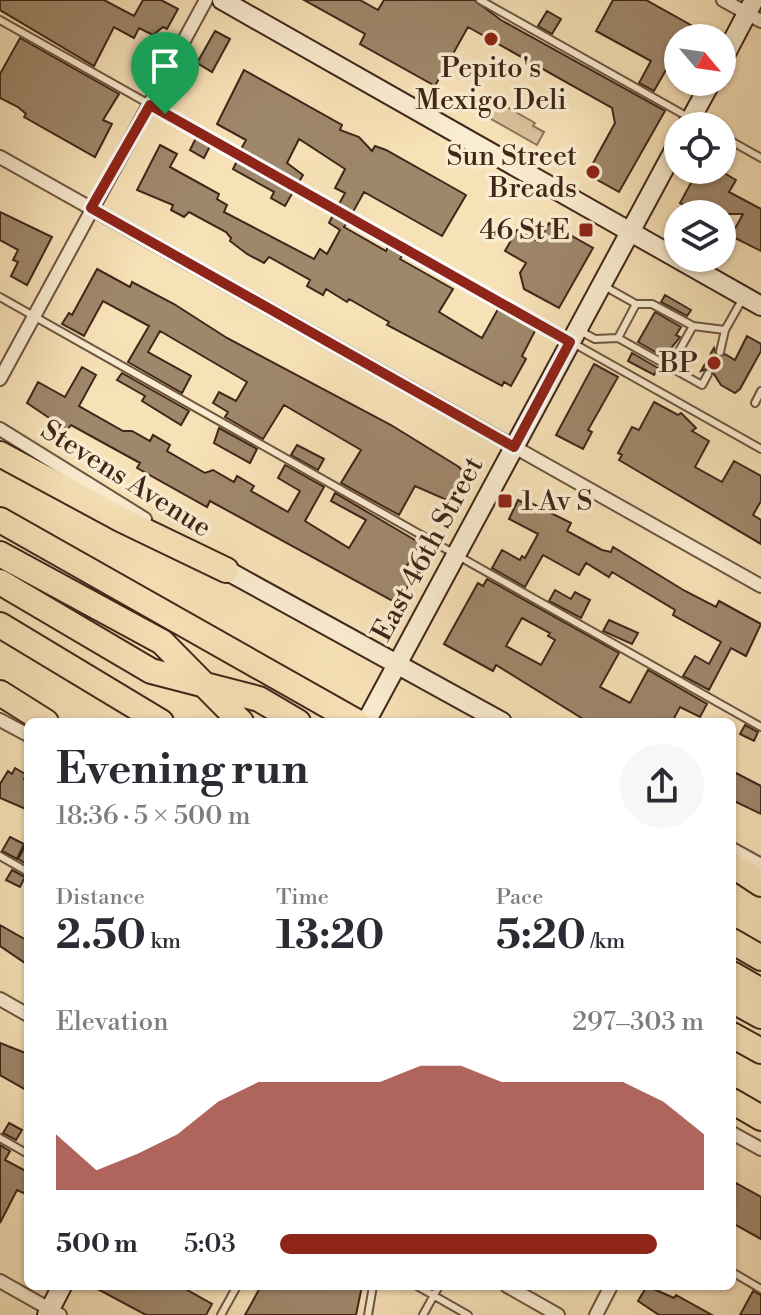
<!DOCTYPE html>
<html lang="en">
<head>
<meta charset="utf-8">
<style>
  :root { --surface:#fff; --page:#f7f7f7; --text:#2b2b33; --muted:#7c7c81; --accent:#8f2418 }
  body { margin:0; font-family:"Libre Bodoni",serif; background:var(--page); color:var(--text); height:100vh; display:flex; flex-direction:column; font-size:30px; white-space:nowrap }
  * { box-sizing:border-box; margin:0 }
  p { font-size:26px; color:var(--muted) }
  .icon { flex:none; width:44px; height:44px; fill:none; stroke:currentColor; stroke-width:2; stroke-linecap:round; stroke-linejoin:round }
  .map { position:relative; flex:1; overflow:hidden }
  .sheet { position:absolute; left:24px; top:718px; width:712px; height:572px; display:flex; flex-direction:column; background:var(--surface); border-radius:12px; box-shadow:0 2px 6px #0004 }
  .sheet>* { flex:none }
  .needle { width:52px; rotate:119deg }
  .tools { position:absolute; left:664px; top:24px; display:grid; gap:16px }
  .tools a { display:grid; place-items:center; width:72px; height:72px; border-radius:50%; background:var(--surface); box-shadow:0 2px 6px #0004; font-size:40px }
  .pin { position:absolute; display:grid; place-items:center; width:68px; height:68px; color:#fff; margin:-82px -34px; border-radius:50% 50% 50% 0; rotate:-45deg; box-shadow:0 0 8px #0007 }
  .pin .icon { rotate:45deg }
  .round { display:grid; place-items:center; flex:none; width:84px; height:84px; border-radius:42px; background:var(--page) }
  .headline { display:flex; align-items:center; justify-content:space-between; height:136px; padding:0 32px }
  h1 { font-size:44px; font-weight:700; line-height:60px }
  .metrics { display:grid; grid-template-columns:repeat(3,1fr); gap:12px; height:136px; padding:8px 32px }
  .metrics div { display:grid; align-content:center }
  .metrics b { font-size:40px; font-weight:700 }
  .metrics small { font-size:22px; font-weight:400 }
  .metrics p { font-size:22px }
  .chart { height:224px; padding:16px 32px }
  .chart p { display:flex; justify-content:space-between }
  .chart svg { width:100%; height:144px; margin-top:8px; fill:var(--accent); opacity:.7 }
  ul { padding:0 32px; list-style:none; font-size:26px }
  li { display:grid; grid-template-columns:128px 96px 1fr; align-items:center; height:60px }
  li i { height:20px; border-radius:10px; background:var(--accent) }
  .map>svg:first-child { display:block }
</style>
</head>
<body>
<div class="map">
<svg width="761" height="1315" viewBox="0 0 761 1315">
  <rect width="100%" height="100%" fill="#f7e1b7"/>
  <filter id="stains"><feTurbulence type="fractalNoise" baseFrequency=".0025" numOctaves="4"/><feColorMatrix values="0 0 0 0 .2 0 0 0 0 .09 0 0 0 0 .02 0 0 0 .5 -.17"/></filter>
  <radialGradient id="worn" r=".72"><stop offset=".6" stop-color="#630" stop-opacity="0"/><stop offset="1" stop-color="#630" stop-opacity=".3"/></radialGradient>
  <path fill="#d8c19c" stroke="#8c745a" stroke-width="2" d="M493,99L535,123L533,126L544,132L537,145L484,115Z"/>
  <path fill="#9f876b" stroke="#402619" stroke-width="2" fill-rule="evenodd" d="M0,0H104L134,16L143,0H161L178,9L167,29L163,27L153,35L139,28L134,38L114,27L94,66L0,10Z
    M304,0H360L378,10L384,0H474L501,20L665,111L619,192L587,174L615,123L612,108L468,27L435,86L360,44L365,34Z
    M613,0H646L714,38H678V64L671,61L654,91L639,83L651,61L596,31Z
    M547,11L561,19L552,34L538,26Z
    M215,31L230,39L212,72L197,63Z
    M20,38L119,94L103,120L112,124L95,157L24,117L26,114L18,107L0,98V74Z
    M244,70L342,125L340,130L359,137L372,151L375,146L386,150L466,195L442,236L364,192L353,212L339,204L345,193L335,188L345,169L299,139L287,163L303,175L299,182L241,149L246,140L217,124Z
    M196,138L210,146L204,158L190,150Z
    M160,145L177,154L170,167L219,194L217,199L227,205L224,212L314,259L320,249L327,254L340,230L329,223L333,215L347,223L344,227L386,251L388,246L403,254L400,259L453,289L439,312L482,338L498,309L536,329L522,356L526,359L511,386L504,382L502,386L387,325L389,322L349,299L347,302L326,289L323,295L307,286L310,280L269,257L264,263L247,254L230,241L231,238L226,232L189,212L184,217L171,210L173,205L137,190Z
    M237,161L293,192L285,206L271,198L274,192L233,169Z
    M698,170H719L736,180L729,192L761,209V251L731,236L743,214H700L680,203Z
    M0,212L52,237L27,285L11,276L18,262L13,260L18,250L0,240Z
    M549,223L593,248L559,308L524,289L520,273L526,263L505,251L517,230L539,242Z
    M97,269L130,287L132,282L174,304L227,338L391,425L459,467L465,473L449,501L415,486L399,515L341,483L361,450L284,405L263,439L225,417L228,412L213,403L219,392L236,401L247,382L160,331L148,352L191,376L182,393L128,362L149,326L103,301L84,336L62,324L69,313L72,315Z
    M665,295L691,310L687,316L661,302Z
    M655,312L681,327L676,335L680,337L664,357L638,342Z
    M747,336L761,344V351L740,389L735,393L721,385L710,368L701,371L714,348L717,357L725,354L735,360Z
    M632,353L658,368L654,375L628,361Z
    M594,364L618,377L588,430L592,432L583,449L556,435Z
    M82,367L96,375L79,406L123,431H132L150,441L153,435L170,445L167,451L205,473L213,470L234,482L237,476L254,486L251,491L288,512L300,491L278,478L285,465L324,487L305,521L349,548L366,520L331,501L335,493L420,543L404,571L413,577L398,604L210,501L207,507L137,468L140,463L71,425L67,430L27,403L38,382L65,397Z
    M122,373L189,411L181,425L142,401L145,396L117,380Z
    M654,402L678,415L681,413L696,428L692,431L709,441L695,467L722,482L734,461L761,476V501L753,515L761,520V544L619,460L622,455L618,453L632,427L639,430Z
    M219,428L257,449L250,463L214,443Z
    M297,445L324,459L318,470L291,455Z
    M518,500L528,505L529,502L571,523L567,531L602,550L611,552L613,547L685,591L716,607L719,601L761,624L746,656L731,648L709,690L683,676L695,656L709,664L721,642L673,615L675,610L612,572L609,577L586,563L579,575L543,555L525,587L492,568L502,550L520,560L522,556L525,558L538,534L509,519Z
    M487,579L619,653L600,687L630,703L648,670L707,704L700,717L680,707L672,722H588L496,665L493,671L444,644L478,583L483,586ZM522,618L550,633L548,636L555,640L541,665L506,646Z
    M555,590L571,599L575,592L590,600L581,618L549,601Z
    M609,620L638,633L632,644L603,631Z
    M745,725L758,732L754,741L740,734Z
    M15,768L27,775L24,779L28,782V810L0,798V784L8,771L12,774Z
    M732,771L761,786V814L732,800Z
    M10,837L24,844L17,859L2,851Z
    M28,841V865L18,859Z
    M12,870L25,877L20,887L6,880Z
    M0,925L28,941V965L0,946Z
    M0,1043L28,1054V1091L0,1075Z
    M9,1123L22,1130L16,1140L3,1133Z
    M0,1145L10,1151L5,1160L28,1172V1195L17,1190L0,1223Z
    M736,1183L761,1197V1239L732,1223V1190Z
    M92,1286H180L212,1304L206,1315H146Z
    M261,1286H362L356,1315H245Z
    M647,1286L674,1298L676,1295L712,1315H659L638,1301Z
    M753,1291L761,1295V1315H740Z"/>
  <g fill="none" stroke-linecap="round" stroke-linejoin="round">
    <defs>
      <path id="service" d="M480,0L704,126
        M0,20L761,449
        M722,136L761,158
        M604,286L636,304H652L693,326L725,330
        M0,297L761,727
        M580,331L595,339L618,338L702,385L708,374
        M618,338L636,304
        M720,352L725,330L742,300
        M670,367L693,326
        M755,403L761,391
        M0,856L28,872
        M0,1138L28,1154
        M732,1272L761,1289
        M417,1286L468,1315
        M221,1315L237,1286
        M368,1315L373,1286
        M423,1315L439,1286"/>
      <path id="minor" d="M723,0L761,21
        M0,157L761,586
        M0,379L206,0
        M0,429L145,519
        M0,720L28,735
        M732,849L761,865
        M0,999L28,1015
        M732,1133L761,1149
        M0,1281L60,1315
        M507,1286L558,1315
        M596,1315L611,1286"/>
      <path id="secondary" d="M222,0L761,306
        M722,61L754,0
        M687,126L711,82
        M226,570L502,722
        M366,722L678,143
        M47,1315L62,1286"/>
      <path id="motorway" d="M0,454L122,520L226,570
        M0,520L357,722
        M0,554L162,642L241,722
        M0,582L151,671L259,699L298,722
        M0,625L161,722
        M0,693L46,722
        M732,865L761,884
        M732,941L761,958
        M732,974L761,991
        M732,1000L761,1016
        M732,1035L761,1051
        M732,1101L761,1118"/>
    </defs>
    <use href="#service" stroke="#6e5540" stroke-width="10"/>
    <use href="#minor" stroke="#6e5540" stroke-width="16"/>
    <use href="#secondary" stroke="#402619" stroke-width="22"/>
    <use href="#motorway" stroke="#402619" stroke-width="28"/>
    <use href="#service" stroke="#faecd0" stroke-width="6"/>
    <use href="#minor" stroke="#faecd0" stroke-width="12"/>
    <use href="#secondary" stroke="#faecd0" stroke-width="18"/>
    <use href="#motorway" stroke="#f7e1b7" stroke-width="24"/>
  </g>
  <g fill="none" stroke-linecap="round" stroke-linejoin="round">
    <defs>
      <path id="route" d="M150,105L570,342L514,447L91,208Z"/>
    </defs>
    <use href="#route" stroke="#fff" stroke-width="16"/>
    <use href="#route" stroke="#8f2418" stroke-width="10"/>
  </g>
  <g fill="#8f2418" stroke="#faecd0" stroke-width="3">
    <circle cx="491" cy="39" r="8"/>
    <circle cx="593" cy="172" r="8"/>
    <rect x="578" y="222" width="16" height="16" rx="4"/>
    <circle cx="714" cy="363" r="8"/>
    <rect x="497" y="493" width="16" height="16" rx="4"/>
  </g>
  <g text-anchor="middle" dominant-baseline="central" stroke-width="7" stroke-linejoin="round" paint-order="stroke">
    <g font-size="28" fill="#402619" stroke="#faecd0" text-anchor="end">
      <text x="491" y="68" text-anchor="middle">Pepito's<tspan x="491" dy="32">Mexigo Deli</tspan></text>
      <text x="577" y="156">Sun Street<tspan x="577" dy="32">Breads</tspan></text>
      <text x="570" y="230">46 St E</text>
      <text x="698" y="363">BP</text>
      <text x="521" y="501" text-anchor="start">1 Av S</text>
    </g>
    <g font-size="28" fill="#402619" stroke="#faecd0">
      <text transform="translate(126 479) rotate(32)">Stevens Avenue</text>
      <text transform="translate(428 549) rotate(-62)">East 46th Street</text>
    </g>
  </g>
  <rect width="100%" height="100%" filter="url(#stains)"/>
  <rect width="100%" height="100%" fill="url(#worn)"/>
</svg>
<div class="tools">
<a><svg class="needle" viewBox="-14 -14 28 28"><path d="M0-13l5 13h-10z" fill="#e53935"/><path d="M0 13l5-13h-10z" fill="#7c7c81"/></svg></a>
<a><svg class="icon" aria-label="locate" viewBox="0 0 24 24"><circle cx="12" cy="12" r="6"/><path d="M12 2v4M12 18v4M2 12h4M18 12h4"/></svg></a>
<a><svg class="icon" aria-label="layers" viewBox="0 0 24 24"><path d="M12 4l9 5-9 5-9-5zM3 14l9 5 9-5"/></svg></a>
</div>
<div class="pin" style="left:165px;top:114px;background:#1e9e55"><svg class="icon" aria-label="arrive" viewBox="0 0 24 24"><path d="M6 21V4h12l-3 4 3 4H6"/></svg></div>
<section class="sheet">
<div class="headline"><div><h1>Evening run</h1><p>18:36 · 5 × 500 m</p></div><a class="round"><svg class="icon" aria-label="share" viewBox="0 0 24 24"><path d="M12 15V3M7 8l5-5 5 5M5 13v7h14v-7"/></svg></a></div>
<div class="metrics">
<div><p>Distance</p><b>2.50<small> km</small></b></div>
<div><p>Time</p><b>13:20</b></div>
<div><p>Pace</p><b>5:20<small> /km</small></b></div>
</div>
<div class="chart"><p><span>Elevation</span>297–303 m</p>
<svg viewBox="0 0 160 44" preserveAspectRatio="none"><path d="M0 44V27L10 38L20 33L30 27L40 17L50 11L60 11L70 11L80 11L90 6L100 6L110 11L120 11L130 11L140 11L150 17L160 27V44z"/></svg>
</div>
<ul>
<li><b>500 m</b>5:03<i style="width:89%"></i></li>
</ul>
</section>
</div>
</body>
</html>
